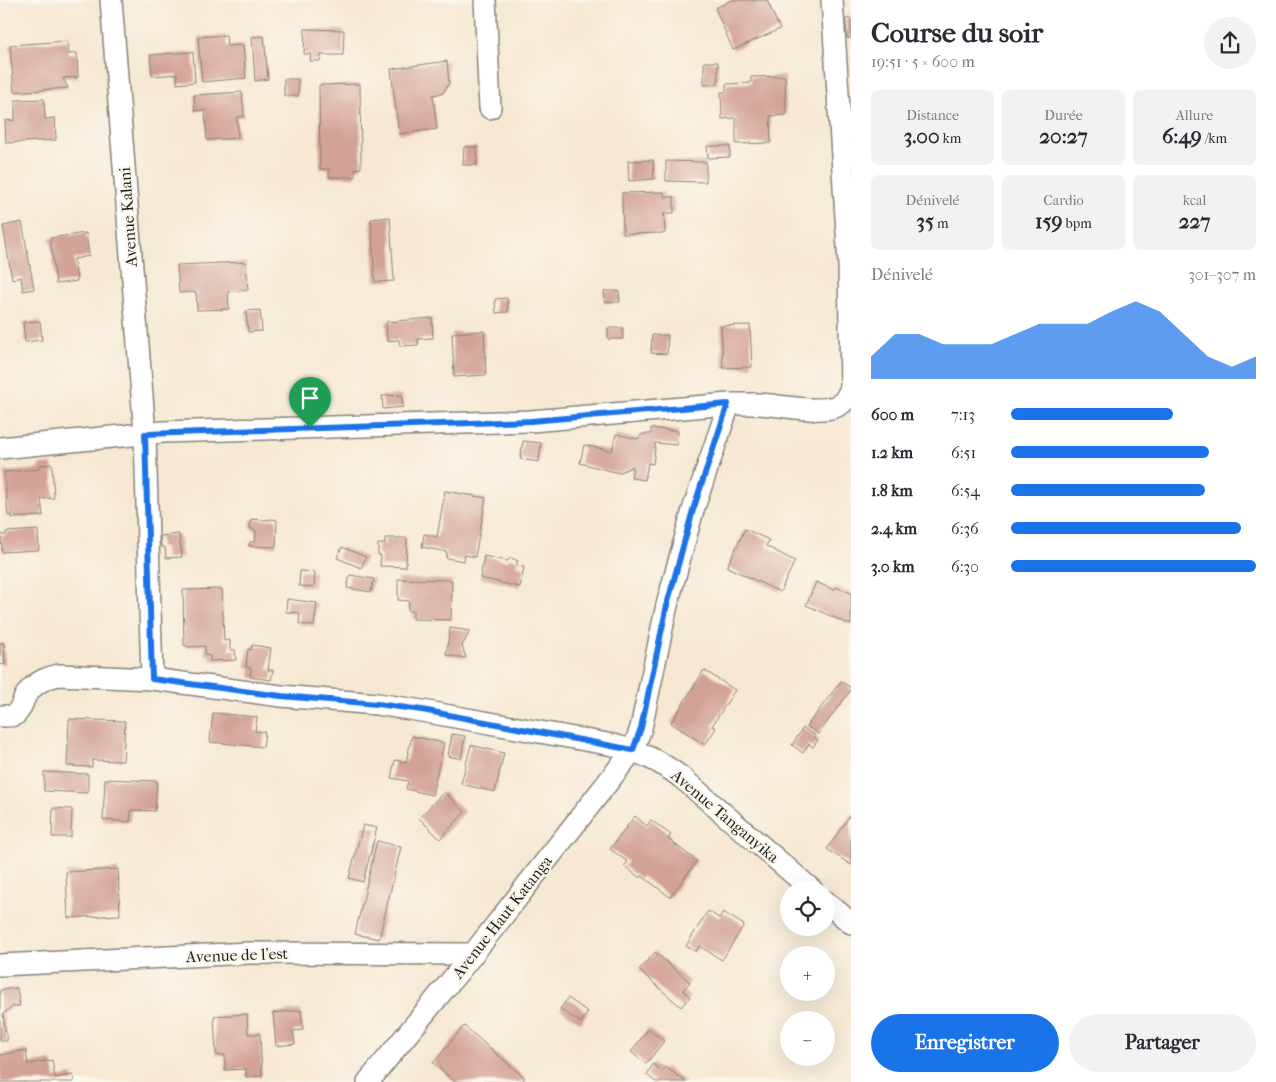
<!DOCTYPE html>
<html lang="fr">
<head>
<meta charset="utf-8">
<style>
  :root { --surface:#fff; --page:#f2f2f3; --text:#2b2b33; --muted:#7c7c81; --accent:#1a73e8 }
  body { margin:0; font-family:"IM FELL French Canon",serif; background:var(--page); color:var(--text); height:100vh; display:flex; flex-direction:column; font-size:19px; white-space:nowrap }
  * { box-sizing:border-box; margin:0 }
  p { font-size:16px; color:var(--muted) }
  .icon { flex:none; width:28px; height:28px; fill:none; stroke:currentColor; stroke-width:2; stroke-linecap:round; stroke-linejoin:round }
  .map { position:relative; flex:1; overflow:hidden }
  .details { display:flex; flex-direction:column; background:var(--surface); width:425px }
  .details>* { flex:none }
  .buttons { position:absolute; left:780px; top:881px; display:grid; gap:10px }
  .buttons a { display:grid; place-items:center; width:55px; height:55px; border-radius:50%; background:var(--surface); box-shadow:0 5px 20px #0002; font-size:25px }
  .pin { position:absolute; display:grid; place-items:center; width:42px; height:42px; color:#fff; margin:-51px -21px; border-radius:50% 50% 50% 0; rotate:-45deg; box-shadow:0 0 5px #0007 }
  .pin .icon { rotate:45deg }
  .round { display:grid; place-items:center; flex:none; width:52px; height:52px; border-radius:26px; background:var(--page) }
  .summary { display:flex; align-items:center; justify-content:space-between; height:85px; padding:0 20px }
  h1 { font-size:28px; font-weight:700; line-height:38px }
  .figures { display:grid; grid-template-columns:repeat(3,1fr); gap:8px; height:85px; padding:5px 20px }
  .figures div { display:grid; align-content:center; border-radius:8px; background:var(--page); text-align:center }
  .figures b { font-size:21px; font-weight:700 }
  .figures small { font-size:14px; font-weight:400 }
  .figures p { font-size:14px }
  .chart { height:140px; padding:10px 20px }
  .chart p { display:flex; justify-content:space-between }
  .chart svg { width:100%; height:90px; margin-top:5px; fill:var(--accent); opacity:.7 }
  .button { display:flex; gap:10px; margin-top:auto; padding:10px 20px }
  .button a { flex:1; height:58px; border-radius:30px; background:var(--accent); color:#fff; font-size:20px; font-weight:700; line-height:58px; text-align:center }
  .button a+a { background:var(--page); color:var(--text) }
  ul { padding:0 20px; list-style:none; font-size:16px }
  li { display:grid; grid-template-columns:80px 60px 1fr; align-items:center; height:38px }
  li i { height:12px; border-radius:6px; background:var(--accent) }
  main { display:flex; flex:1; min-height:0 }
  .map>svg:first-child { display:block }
</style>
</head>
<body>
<main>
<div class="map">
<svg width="851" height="1082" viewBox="0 0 851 1082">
  <rect width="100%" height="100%" fill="#fbf7ec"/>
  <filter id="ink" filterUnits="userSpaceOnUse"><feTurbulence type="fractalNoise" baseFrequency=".02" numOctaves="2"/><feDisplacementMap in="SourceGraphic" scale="10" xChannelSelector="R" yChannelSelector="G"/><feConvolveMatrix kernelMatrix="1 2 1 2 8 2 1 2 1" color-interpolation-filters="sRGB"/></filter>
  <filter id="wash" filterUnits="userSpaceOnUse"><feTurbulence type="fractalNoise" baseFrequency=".0096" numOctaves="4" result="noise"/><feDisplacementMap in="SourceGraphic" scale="20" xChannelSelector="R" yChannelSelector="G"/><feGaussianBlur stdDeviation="1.12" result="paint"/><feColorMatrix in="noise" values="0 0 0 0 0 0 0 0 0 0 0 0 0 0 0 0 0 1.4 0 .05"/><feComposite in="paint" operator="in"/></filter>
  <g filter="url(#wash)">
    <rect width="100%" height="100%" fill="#f6e8d3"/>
    <g id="blocks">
      <path fill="#d3a296" d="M732,0H753V1L756,0H767L780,29L733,50L715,8Z
        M851,18V38H847L846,19Z
        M305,29L344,30L343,55H321L320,61H310L311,54H304Z
        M226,35L227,46L243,45L246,78L202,82L198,37Z
        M264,36L268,79L255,81L252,37Z
        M67,41L68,54L77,53L78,77L63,78L68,88L14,92L10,45Z
        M193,52L195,82L177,84V74L152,76L150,55Z
        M447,61L449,83L443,93L433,95L437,129L399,134L391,69Z
        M704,62H718V84L704,85Z
        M785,76L786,115L770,116L771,143L736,144V118L722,119L721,92H726V84L751,83V77Z
        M284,79H298V96H284Z
        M360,84L361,168L355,169V177H329V169H320L319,85Z
        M242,92L244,117H237L238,138L207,140L205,110L195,111L194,95Z
        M44,99L45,119L55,118L56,140L6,143L5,121L15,120V100Z
        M707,146H730V157L708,158Z
        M464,147H477V165H463Z
        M653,160L654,179L629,181L628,161Z
        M666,161L706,162V182L666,181Z
        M664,192V197H674V213H664L665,233L623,234L622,193Z
        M390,217L394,281L375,282L371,219Z
        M22,222L34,289L23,291L21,277L12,279L3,226Z
        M86,233L89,256L74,259L77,281L56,284L50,238Z
        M246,262L248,290L228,291L229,309L197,310L196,292L179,293L177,265Z
        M604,291H619L620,302H605Z
        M507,298L508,312L496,313L495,299Z
        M260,310L262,331L248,332L246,311Z
        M432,318L433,338L418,339V345L400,346L399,340L387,341L386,322Z
        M40,321L42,340L25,342L23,322Z
        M750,325L752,367L723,368L721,326Z
        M608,328H623V339H608Z
        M484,331L486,375L454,377L452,333Z
        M652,335H668L667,354L651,353Z
        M402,395L403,407L383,409L382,396Z
        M651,428L678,431L677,445L655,443V448L653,464L648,463L645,480L631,478L633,466L619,473L580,463L584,445L612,451L616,434L638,439L642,434H651Z
        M523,441L541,443L539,462L520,459Z
        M52,464L54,498L41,499L43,516L12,518V515L8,516L4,472L39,469V465Z
        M445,491L486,498L475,557L465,555L464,561L446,558L447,552L422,547L424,534L437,537Z
        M251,519L265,520L273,519L277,520L276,547L249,546L250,542H255L256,531L250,528Z
        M745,529L769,540L766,546L795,561L780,592L727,567Z
        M38,530L39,550L2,552L1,535H6V532Z
        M179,534L182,557L166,558L165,547H161L160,536Z
        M385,538H407L406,567L380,566L381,555H378V544H385Z
        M342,547L366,557L361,568L337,558Z
        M484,556L507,561L511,558L518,561L516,566L524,567L520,587L480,578Z
        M300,571L315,572L314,587L299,586Z
        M350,575L374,579L371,592L347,588Z
        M398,579L452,580L451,620L413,619V611H408L409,601L398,600Z
        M816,582L834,590L836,587L851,593V625L806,605Z
        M222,589L224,641L230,640V650H235L236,660L210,661V656L205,655V646L188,647L184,645L183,590Z
        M287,599L317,603L314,626L299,624L300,613L286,612Z
        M450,628L470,631L462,646L466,658L446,655Z
        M0,643H4L5,664L0,665Z
        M252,645L271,648L268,670H273L271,680L250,677L251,668L246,667L248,649L251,650Z
        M704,670L735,690L712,726L716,728L705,745L671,723Z
        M841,681L851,688V690L818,734L807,726Z
        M213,713L257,717L255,731L265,732L263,747L210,742Z
        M69,719L125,721L123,761L92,760V767L67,766Z
        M803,728L815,735L814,737L818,740L813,747L809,744L803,753L792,745Z
        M452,734L465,736L461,759L448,756Z
        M412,736L444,743L432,795L406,789L408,781L391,778L395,760L406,762Z
        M471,745L504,753L495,792L461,784Z
        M44,772L88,774V793L44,791Z
        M105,779L157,781L155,811L131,810L130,822L103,820Z
        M444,792L465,812L440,839L419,818Z
        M53,808L72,809L71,837H52Z
        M851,814V865L827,849Z
        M635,816L647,826L651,820L671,835L668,839L697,861L670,897L642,876L640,878L624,866L628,862L610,849Z
        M363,825L377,828L363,882L349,878Z
        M377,841L401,847L379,939L355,934Z
        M118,869L120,915L68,918L66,872Z
        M708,911L719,918L723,912L744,925L722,960L699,946L696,952L686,946Z
        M655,952L690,982L683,990L690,997L681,1007L639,970Z
        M17,988L20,1006L12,1007L3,1014L7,1041H0V990Z
        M568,998L588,1012L581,1023L560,1009Z
        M301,1010L303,1030L293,1031L295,1044L276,1046L273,1013Z
        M247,1014L248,1034H260L262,1076L246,1077V1069L225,1070V1055H216L214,1016Z
        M464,1026L525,1078L521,1082H455L433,1063Z
        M648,1029L664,1041L646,1064L631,1052Z
        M26,1050L28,1064L52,1060L55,1078L73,1075L74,1082H1L0,1055Z
        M653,1064L662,1071L666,1067L686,1082H656L647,1075Z"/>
    </g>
  </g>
  <g filter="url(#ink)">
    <use href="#blocks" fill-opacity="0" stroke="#898278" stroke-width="1"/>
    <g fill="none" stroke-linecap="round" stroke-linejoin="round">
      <defs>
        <path id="minor" d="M111,0L145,434L152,679
          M485,0L490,108
          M0,448L163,432L531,421L729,404C739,404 749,404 760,404C779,405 821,414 837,406C845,403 848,395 851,388L849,264L832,0
          M0,716C5,716 12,717 16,714C20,710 22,704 24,699C31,684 44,678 59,675L152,679L281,696L377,704L422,711L613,745C640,752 658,760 681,777L812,890
          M826,902L851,923
          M0,965L250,953L473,954
          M368,1082L473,954L633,750L641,728L667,605L693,510L729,404"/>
      </defs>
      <use href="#minor" stroke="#898278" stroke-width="24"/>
      <use href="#minor" stroke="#fff" stroke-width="21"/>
    </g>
  </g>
  <g fill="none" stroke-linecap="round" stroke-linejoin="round" filter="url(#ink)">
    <defs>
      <path id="route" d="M728,404L693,510L667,605L641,728L633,750L422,710L377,704L281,696L152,679L145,434L531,421Z"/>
    </defs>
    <use href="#route" stroke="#fff" stroke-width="10"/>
    <use href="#route" stroke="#1a73e8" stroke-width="6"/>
  </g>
  <g text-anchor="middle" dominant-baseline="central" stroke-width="5" stroke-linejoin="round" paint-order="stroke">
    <g font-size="16" fill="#1c1c1c" stroke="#fbf7ec">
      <text transform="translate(128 217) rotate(-94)">Avenue Kalani</text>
      <text transform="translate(725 816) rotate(40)">Avenue Tanganyika</text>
      <text transform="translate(502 917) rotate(-52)">Avenue Haut Katanga</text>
      <text transform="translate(237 955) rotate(-2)">Avenue de l'est</text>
    </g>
  </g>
</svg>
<div class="buttons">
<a><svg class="icon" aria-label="locate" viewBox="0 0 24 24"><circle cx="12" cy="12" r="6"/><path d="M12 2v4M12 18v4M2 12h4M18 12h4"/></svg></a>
<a>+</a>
<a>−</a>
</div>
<div class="pin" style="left:310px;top:428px;background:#1e9e55"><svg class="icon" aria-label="arrive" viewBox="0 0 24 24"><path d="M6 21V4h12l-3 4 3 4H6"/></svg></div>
</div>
<section class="details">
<div class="summary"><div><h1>Course du soir</h1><p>19:51 · 5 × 600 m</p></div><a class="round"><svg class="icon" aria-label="share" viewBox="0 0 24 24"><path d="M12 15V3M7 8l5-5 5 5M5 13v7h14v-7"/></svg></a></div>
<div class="figures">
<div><p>Distance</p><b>3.00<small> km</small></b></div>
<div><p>Durée</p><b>20:27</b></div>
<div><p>Allure</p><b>6:49<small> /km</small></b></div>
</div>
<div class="figures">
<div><p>Dénivelé</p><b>35<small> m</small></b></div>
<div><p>Cardio</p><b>159<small> bpm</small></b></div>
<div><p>kcal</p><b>227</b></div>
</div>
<div class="chart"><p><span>Dénivelé</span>301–307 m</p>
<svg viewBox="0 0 160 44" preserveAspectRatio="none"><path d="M0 44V33L10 22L20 22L30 27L40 27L50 27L60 22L70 17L80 17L90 17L100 11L110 6L120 11L130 22L140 33L150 38L160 33V44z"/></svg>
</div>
<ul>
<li><b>600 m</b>7:13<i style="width:66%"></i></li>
<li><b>1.2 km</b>6:51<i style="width:81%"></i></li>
<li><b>1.8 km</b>6:54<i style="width:79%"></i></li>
<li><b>2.4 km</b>6:36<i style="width:94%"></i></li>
<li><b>3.0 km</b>6:30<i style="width:100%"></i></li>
</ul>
<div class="button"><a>Enregistrer</a><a>Partager</a></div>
</section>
</main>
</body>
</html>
